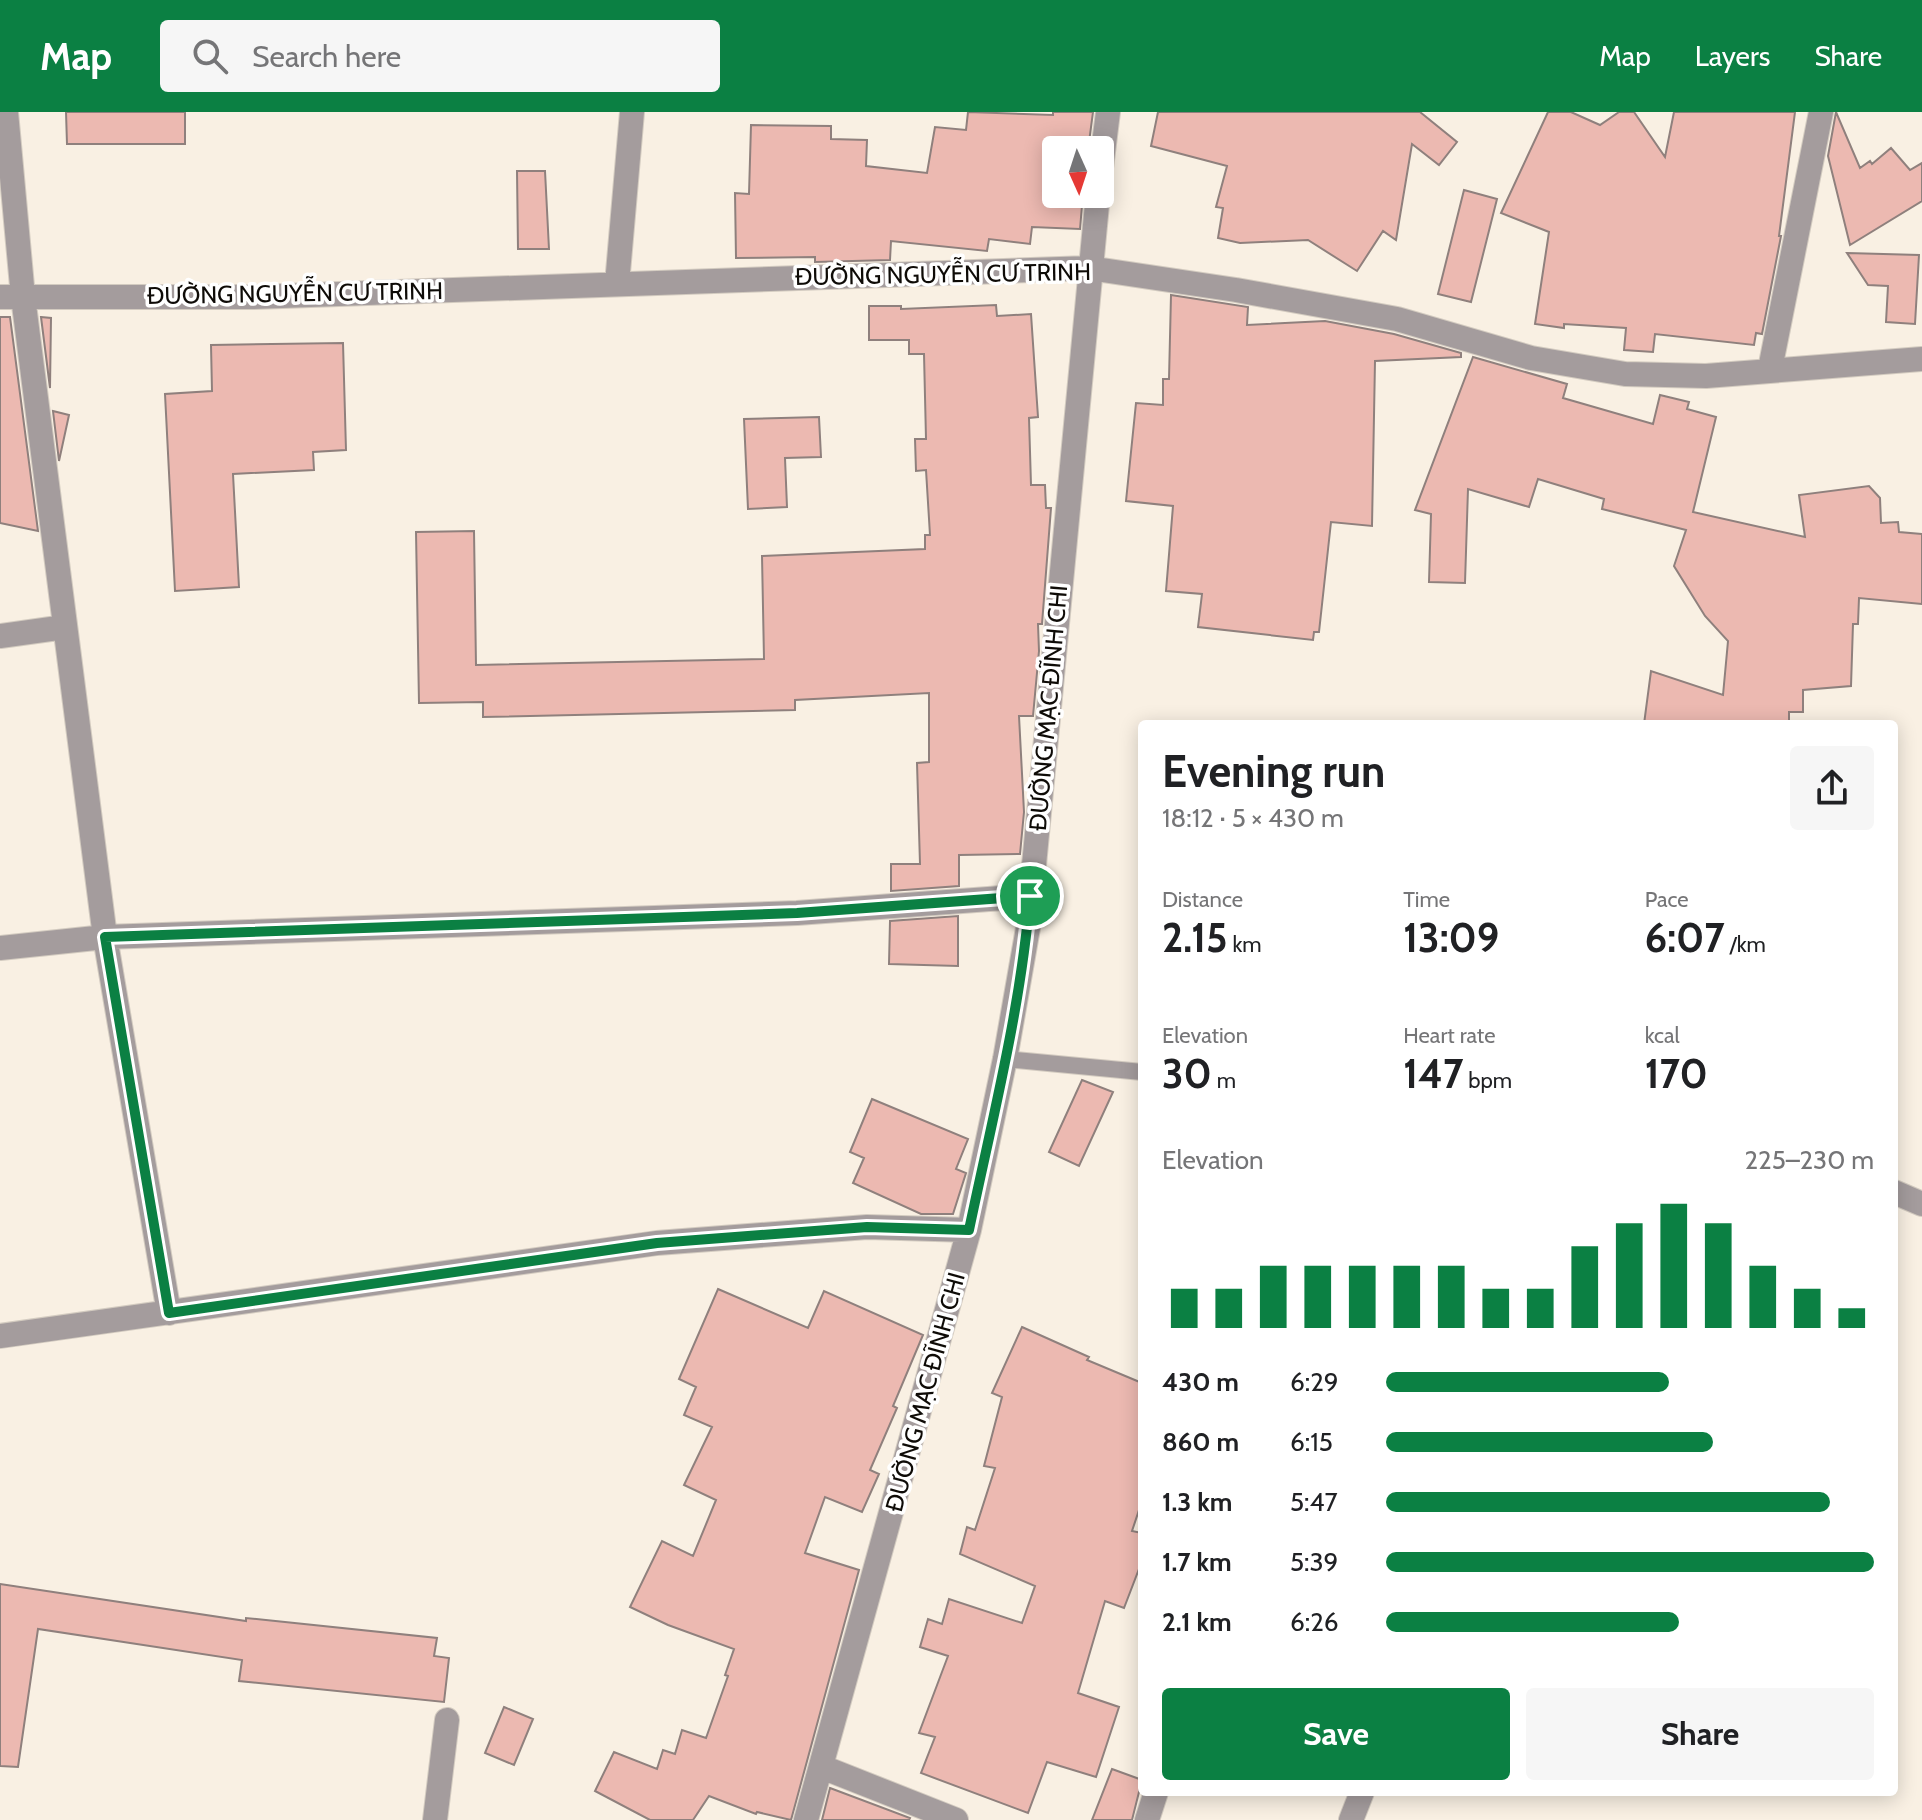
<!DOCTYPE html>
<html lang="en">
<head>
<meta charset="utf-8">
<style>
  :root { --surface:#fff; --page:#f6f6f6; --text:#202124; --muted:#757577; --accent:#0b8043 }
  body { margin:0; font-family:Cabin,sans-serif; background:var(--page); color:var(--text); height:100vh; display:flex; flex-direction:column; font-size:30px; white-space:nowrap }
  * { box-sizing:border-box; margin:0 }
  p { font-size:26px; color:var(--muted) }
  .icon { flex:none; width:44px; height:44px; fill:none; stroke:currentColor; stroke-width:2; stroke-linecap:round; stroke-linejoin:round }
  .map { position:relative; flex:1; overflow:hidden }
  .details { position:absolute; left:1138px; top:608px; width:760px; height:1076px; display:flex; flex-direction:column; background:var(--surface); border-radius:8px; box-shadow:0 4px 20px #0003 }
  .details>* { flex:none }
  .needle { width:52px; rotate:177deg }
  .fabs { position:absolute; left:1042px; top:24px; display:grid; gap:16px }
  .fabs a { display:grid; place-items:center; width:72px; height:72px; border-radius:8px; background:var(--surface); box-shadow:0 4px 20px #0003; font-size:40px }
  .pin { position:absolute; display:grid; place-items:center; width:68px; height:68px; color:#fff; margin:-34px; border:4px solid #fff; border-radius:50%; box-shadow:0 2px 8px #0007 }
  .round { display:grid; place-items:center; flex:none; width:84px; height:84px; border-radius:8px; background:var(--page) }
  .overview { display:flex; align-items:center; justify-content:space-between; height:136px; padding:0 24px }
  h1 { font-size:44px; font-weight:800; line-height:60px }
  .figures { display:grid; grid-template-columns:repeat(3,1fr); gap:12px; height:136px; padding:8px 24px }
  .figures div { display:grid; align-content:center }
  .figures b { font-size:40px; font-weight:800 }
  .figures small { font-size:22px; font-weight:400 }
  .figures p { font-size:22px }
  .chart { height:224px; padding:16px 24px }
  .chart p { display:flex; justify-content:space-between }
  .chart svg { width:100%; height:144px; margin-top:8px; stroke:var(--accent); stroke-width:6 }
  .primary-button { display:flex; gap:16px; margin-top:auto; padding:16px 24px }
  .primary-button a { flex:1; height:92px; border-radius:8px; background:var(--accent); color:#fff; font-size:32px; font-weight:800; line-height:92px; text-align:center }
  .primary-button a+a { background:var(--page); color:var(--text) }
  ul { padding:0 24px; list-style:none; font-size:26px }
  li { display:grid; grid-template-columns:128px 96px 1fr; align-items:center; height:60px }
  li i { height:20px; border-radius:10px; background:var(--accent) }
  header { display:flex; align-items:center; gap:48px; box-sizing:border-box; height:112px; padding:0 40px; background:var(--accent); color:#fff }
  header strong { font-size:38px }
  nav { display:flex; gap:44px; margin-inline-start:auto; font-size:28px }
  .search { width:560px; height:72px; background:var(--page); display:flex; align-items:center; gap:20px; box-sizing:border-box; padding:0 28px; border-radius:8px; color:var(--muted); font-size:30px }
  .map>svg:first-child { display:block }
</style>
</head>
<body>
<header>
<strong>Map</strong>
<div class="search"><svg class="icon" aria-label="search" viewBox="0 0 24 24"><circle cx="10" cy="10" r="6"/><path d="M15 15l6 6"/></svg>Search here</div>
<nav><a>Map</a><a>Layers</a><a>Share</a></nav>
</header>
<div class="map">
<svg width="1922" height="1708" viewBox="0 0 1922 1708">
  <rect width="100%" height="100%" fill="#f9f0e3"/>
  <path fill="#ecb9b1" stroke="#8f807d" stroke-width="2" d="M66,0H185V32H67Z
    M968,0L1053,3V0H1093L1088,38H1056V82H1083L1080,117L1032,115L1030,132L989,127L987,139L891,129L890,148L815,150V145L736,146L735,81L749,82L751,13L831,14V27L867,28L866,54L927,61L935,15L966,18Z
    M1158,0H1420L1457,30L1439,53L1412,32L1396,128L1383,119L1357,159L1308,128L1240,131L1218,126L1223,96L1216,95L1227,54L1151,34Z
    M1548,0H1571L1600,13L1619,0H1634L1665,45L1674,0H1795L1779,124H1781L1762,222L1756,221L1754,233L1655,222L1653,240L1624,238L1626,216L1564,212V216L1535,212L1549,120L1501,101Z
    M1836,0L1860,56L1870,49L1872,52L1891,36L1910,58L1922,51V89L1850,133L1828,44Z
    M517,59H545L549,137H518Z
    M1464,78L1497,87L1471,190L1438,182Z
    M1847,141L1919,143L1915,212L1886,210L1888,174L1868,173Z
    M1171,183L1248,195L1247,213L1325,209L1394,222L1461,241V245L1375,249L1372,414L1331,410L1319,520H1314L1313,528L1198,515L1202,482L1166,479L1173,394L1126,389L1136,291L1163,293V267H1169Z
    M996,193L997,204L1031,202L1038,305L1029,306L1031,373H1045L1046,396H1051L1042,512H1038L1039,539L1033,604H1019L1024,700L1020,742L959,743V774L891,779V752H920L917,651L929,650V581L795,588V598L483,605V590L419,591L416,420L474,419L476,553L764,547L762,444L925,437V423H930L926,358L916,359L915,327H926L924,242H909V228H869V194H901V197Z
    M0,205H10L38,419L0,411Z
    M41,205L51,206L50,276Z
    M343,231L346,338L313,340L314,358L233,362L239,475L175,479L165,282L212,279L211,233Z
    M1473,245L1567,272L1563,286L1653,312L1660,283L1689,290L1687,297L1716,305L1693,400L1805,425L1799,383L1869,374L1880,386L1881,411L1898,410L1899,420L1922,422V492L1859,486L1858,512H1853L1851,574L1803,578V600H1789V610L1644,612L1651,559L1723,583L1728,529L1705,504L1674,454L1686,418L1602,397L1604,387L1538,367L1529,395L1468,377L1465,471L1429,470L1431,402L1415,398Z
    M53,299L69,303L59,349Z
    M819,305L821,345L785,346L787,395L748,397L744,307Z
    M958,804V854L889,852L890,809Z
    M1082,968L1113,980L1079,1054L1049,1040Z
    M872,987L968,1027L956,1057L966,1061L953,1102H921L853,1071L864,1046L850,1040Z
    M718,1177L808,1216L824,1179L923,1223L893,1294L897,1296L870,1358L879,1362L862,1400L825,1385L805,1441L859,1458L791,1708L757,1700L756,1702L709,1684L693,1708H650L595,1679L614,1640L657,1657L663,1638L675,1642L682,1618L706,1626L728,1564L725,1563L734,1537L668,1513L630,1495L662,1429L693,1444L716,1388L684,1373L712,1315L684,1303L696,1275L679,1267Z
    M1022,1215L1089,1245L1087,1248L1142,1271V1389L1132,1419L1142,1421V1449L1124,1496L1105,1489L1078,1581L1119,1595L1096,1665L1047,1650L1028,1701L921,1661L935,1625L919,1621L948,1544L920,1535L928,1507L942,1512L949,1487L1022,1511L1035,1474L960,1442L967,1415L975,1418L995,1356L984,1354L1002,1285L992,1281Z
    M0,1472L246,1509V1506L437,1526L434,1544L449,1546L444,1590L239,1569L242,1548L38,1517L18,1655L0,1654Z
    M504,1595L533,1607L514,1653L485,1641Z
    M1112,1657L1142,1668L1132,1708H1092Z
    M830,1676L910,1706L909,1708H822Z"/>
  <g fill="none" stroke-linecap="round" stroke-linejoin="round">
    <defs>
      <path id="lane" d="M1005,947L1142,960"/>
      <path id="street" d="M6,0L23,185L105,825L169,1201
        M1100,64L1108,0
        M617,172L632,0
        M0,185H253L1089,156L1236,178L1397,207L1531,246L1625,262L1706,264L1922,247
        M1770,257L1821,0
        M0,524L65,515
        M0,836L105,825L797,801L1030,784
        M1894,1080L1922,1092
        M0,1224L657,1131L867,1115L969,1118
        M822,1655L956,1708
        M435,1708L447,1608
        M806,1708L969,1118L1005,947L1028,816L1098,82
        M1147,1708L1156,1680
        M1351,1708L1362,1680"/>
    </defs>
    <use href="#lane" stroke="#d3cbc0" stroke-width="18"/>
    <use href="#street" stroke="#d3cbc0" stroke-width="26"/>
    <use href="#lane" stroke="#a49c9d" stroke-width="16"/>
    <use href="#street" stroke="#a49c9d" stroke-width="24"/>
  </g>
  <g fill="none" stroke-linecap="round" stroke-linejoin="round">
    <defs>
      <path id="route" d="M1030,784C1021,896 992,1008 969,1118L867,1115L657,1131L169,1201L105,825L797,801Z"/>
    </defs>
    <use href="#route" stroke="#fff" stroke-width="16"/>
    <use href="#route" stroke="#0b8043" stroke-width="10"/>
  </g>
  <g text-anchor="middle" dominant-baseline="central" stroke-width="7" stroke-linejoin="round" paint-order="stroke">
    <g font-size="24" fill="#0e0b07" stroke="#fff">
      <text transform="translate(943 162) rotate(-1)">ĐƯỜNG NGUYỄN CƯ TRINH</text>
      <text transform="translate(295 181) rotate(-1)">ĐƯỜNG NGUYỄN CƯ TRINH</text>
      <text transform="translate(1048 596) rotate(-85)">ĐƯỜNG MẠC ĐĨNH CHI</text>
      <text transform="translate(925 1280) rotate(-75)">ĐƯỜNG MẠC ĐĨNH CHI</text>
    </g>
  </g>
</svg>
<div class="fabs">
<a><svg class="needle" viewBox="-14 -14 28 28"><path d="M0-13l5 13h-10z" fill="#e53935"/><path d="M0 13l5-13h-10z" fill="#757577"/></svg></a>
</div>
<div class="pin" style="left:1030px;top:784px;background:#1e9e55"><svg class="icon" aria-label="arrive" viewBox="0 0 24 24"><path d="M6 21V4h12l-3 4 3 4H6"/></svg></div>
<section class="details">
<div class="overview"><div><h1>Evening run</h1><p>18:12 · 5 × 430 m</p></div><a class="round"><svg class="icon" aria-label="share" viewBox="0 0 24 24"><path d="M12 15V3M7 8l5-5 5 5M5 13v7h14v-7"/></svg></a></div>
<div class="figures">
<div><p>Distance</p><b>2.15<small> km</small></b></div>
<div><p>Time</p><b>13:09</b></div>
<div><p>Pace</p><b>6:07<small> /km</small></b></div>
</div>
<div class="figures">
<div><p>Elevation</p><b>30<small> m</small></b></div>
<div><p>Heart rate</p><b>147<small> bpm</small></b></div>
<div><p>kcal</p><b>170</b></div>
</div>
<div class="chart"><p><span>Elevation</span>225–230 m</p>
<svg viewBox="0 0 160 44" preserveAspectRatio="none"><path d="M5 44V32M15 44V32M25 44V25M35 44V25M45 44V25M55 44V25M65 44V25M75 44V32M85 44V32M95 44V19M105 44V12M115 44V6M125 44V12M135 44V25M145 44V32M155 44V38"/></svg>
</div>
<ul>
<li><b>430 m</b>6:29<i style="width:58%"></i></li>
<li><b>860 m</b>6:15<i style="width:67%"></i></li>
<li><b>1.3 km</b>5:47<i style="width:91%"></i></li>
<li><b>1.7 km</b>5:39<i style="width:100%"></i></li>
<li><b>2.1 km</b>6:26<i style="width:60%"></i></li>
</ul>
<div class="primary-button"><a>Save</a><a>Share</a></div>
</section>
</div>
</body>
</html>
